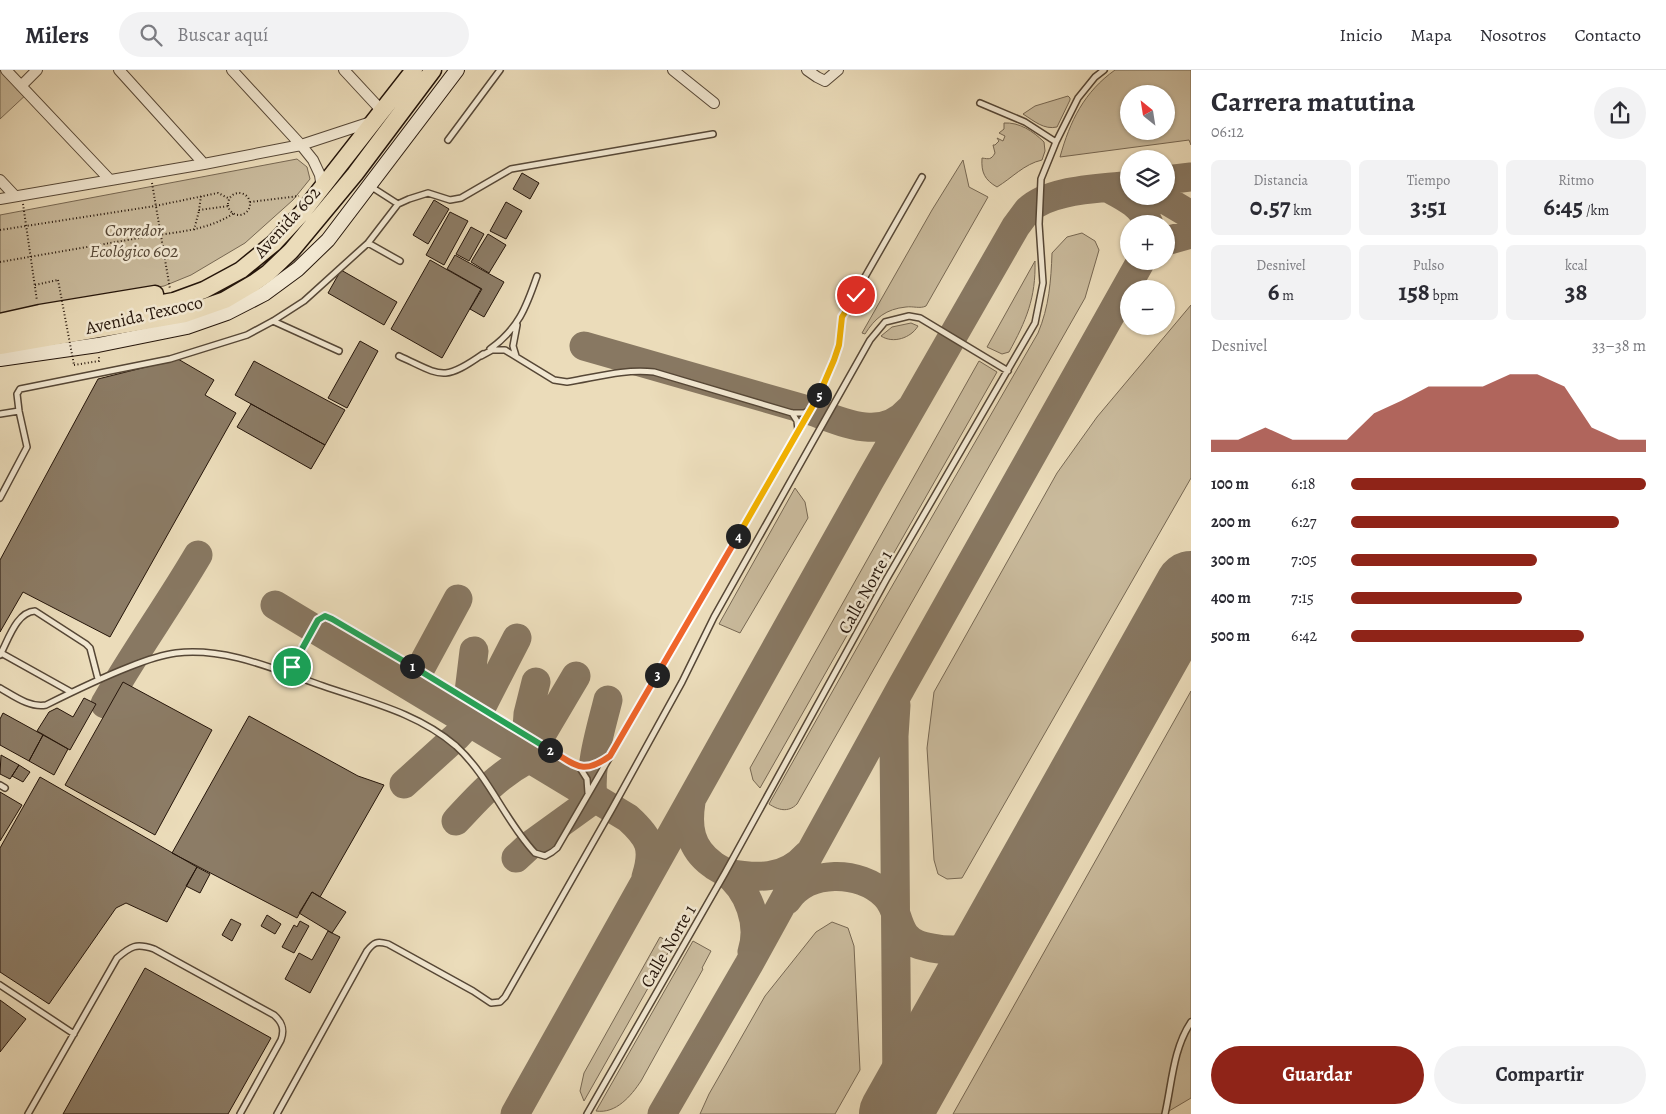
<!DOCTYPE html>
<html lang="es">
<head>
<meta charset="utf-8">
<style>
  :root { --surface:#fff; --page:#f2f2f3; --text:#2b2b33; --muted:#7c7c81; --line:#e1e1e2; --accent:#8f2418 }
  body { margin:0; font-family:Alegreya,serif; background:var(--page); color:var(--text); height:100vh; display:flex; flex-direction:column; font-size:19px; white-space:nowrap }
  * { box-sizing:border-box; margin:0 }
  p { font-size:16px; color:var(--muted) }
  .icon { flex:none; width:28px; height:28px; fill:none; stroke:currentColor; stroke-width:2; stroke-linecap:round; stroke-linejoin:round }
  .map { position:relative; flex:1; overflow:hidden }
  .panel { display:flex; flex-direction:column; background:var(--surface); width:475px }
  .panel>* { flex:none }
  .needle { width:32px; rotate:330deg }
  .controls { position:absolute; left:1120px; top:15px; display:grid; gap:10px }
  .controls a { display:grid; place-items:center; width:55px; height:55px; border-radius:50%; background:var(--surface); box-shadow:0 1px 4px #0004; font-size:25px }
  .pin { position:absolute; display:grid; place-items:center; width:42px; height:42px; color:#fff; margin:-21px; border:2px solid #fff; border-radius:50%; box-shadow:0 1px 5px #0007 }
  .km { position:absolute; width:25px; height:25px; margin:-12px; border-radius:50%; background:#222; color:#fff; font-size:14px; line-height:25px; text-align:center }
  .round { display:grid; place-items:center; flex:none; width:52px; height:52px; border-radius:26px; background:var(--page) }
  .head { display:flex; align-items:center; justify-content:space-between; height:85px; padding:0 20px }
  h1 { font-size:28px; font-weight:700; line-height:38px }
  .figures { display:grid; grid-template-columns:repeat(3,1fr); gap:8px; height:85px; padding:5px 20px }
  .figures div { display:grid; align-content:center; border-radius:8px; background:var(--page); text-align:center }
  .figures b { font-size:25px; font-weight:700 }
  .figures small { font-size:14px; font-weight:400 }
  .figures p { font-size:14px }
  .chart { height:140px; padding:10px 20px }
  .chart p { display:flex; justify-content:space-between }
  .chart svg { width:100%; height:90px; margin-top:5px; fill:var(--accent); opacity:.7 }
  .action { display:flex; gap:10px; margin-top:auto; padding:10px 20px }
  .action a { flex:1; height:58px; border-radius:30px; background:var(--accent); color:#fff; font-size:20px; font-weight:700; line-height:58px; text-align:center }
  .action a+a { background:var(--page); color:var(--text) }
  ul { padding:0 20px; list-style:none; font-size:16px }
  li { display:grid; grid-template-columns:80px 60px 1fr; align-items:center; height:38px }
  li i { height:12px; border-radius:6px; background:var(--accent) }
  header { display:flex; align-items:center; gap:30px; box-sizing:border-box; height:70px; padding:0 25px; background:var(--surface); border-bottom:1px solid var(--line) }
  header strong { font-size:24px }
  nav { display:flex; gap:28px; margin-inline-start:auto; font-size:18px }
  .search { width:350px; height:45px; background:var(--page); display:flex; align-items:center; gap:12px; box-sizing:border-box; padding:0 18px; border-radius:28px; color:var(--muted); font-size:19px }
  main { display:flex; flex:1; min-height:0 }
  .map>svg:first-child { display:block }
</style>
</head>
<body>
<header>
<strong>Milers</strong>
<div class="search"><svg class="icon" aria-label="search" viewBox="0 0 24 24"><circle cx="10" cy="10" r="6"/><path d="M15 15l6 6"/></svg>Buscar aquí</div>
<nav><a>Inicio</a><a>Mapa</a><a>Nosotros</a><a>Contacto</a></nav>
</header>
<main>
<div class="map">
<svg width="1191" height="1044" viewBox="0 0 1191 1044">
  <rect width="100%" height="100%" fill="#ebdcba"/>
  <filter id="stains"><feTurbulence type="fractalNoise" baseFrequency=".004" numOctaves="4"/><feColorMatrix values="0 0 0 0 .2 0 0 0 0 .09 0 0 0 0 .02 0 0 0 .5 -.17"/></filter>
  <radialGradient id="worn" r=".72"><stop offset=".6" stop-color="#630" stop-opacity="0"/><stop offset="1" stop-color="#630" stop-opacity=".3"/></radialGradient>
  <path fill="#c9ba9c" stroke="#776853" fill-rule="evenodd" d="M0,0H11L29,22L0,49Z
    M1115,0H1191V75L1189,70L1060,87C1070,51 1084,22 1115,0ZM1129,24H1166V61H1129Z
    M1068,26L1070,28V30L1057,57C1044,60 1034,51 1023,44L1035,36Z
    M1004,53C1019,52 1033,61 1044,72L1045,81L1042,90C1024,94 1012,108 997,117C985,110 981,103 982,88C989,89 991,90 995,83L993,75H995L999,71L997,68L1003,71L1005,66L999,63L1004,59Z
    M297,89L307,97L310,109L293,130L245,173L191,205L164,216L0,244V145Z
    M963,90L969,117L988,127L926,236C920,239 913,236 906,237C886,239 875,248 865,264L862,263L932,140Z
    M1082,163L1095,171L1099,180L1085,228L797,734C788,743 778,740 769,734L880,537L1038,263C1049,237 1051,211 1052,183L1067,167Z
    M1035,191C1036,228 1026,251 1009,282L1002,284L987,277Z
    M1191,235V408L962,808L947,809L938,804L934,790L927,678L934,622L1057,403L1097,347Z
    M911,253L918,256C911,268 893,274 881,266L892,257Z
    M979,291L997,302L760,718L753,710L750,698Z
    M795,418L805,432L808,448L740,563L719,554Z
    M1191,621V1028L1164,1044H953Z
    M832,852L848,858L854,876L860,1000L835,1044H700L709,1024L765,926L816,862Z
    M660,867L673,874L584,1031L580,1021L584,1003Z
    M693,871L711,881L702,898L703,899L641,1011C631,1026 616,1044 596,1041Z"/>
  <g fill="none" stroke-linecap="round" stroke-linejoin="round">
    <path stroke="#887862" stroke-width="29" d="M1166,110L1191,107
      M1108,118C1125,127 1142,135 1149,154
      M1159,126L1191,145
      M1166,171L1191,164
      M584,276L811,341C844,352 881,372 909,340
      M275,535L628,748C650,768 655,778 646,807
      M419,601L458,529
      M105,634C134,583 168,536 198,485
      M481,638L517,568
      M470,654L469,622L474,581
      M537,672L576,606
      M525,687L528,644L536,612
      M404,714L457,666L469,653
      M593,729C589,696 600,662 608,630
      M691,732C687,757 690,778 712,794C716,798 721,799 725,802C749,820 761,854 752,882
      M456,751C480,725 497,706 528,689
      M516,788L529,776L594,729
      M725,803C756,808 784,811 807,785
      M787,830C808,799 860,800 885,825C897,836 896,853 905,865C912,874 922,876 932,878C963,884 984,878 1002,853
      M515,1044L869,412L1016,156C1020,151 1024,145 1028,140C1050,119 1100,119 1129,115
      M662,1044L749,894L902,616L1141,191
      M891,1044L897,1019L894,666L896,635"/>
    <path stroke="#887862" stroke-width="72" d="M895,1044L1191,517"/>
  </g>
  <path fill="#8c7c66" stroke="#25150a" d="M522,103L539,113L530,129L513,119Z
    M434,130L449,139L428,174L413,165Z
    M506,132L522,141L506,169L490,161Z
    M450,142L468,151L444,195L426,185Z
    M471,157L484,164L469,191L456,184Z
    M488,164L506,175L489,203L471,192Z
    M455,185L504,212L484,247L470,239L482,219L447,199Z
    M430,190L481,219L442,288L391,259Z
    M341,200L397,232L384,255L328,223Z
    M360,271L378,281L347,338L328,328Z
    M178,289L214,310L205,325L236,343L110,567L23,522L0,562V490L98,309Z
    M254,291L345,340L325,375L235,325Z
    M251,334L325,375L311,399L237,357Z
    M123,612L212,660L155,765L65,715Z
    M84,628L96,634L70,680L37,661L49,642L57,638L73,647Z
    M3,643L43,665L29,691L0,675V649Z
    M249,646L358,706L384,715L320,827L312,822L297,848L172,783Z
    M43,665L68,679L54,705L29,691Z
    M1,685L19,695L10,709L0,704Z
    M19,695L30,702L23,712L12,706Z
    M40,707L197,797L167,852L126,833L116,838L49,934L0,902V778Z
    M0,722L22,735L0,771Z
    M197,797L210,804L200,823L186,816Z
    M312,822L346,842L332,863L299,843Z
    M267,845L281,854L275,864L261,856Z
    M231,849L241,854L232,871L222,865Z
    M300,851L309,856L294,883L282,877L294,855L297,857Z
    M328,861L340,867L310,923L285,909L299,883L312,890Z
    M145,898L271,968L228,1044H63Z
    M0,930L26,949L0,982Z"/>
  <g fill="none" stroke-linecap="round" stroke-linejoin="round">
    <defs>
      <path id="lane" d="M980,33L1025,52L1056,72
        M448,70L500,0
        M370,116L398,134
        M368,173L400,191
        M273,251L339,281
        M490,279C518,259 526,238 537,206
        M399,286C441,305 442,313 483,284
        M481,286L492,280H505L554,310L567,312C598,307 622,299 654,302L792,343H804L810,340
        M516,286L513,276L517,255
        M792,343L797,351L798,360
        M0,344L19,341
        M0,428L27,377L19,341L17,324L20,319L170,289L247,265L273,251L304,231L368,173L398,134L409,129L428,123L450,130L461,128L511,99L713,64
        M1,583L71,622
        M0,585C8,571 16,542 35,541L86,574L90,578L98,609
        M279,600L292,597L319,549L325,546L332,549L580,698L587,709L588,723
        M0,618C14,626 30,638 46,635C74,621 101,608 129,597C144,591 160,585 176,583C227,577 276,600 323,616C369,632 418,643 456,676C489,706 505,751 535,783L545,786L552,782L557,778L814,335L834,290L839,275L842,247L922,107
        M580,698L594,696L607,688
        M0,715L5,718
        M0,915L74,964
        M28,1044L117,888C131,876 136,873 154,879L274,945C282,952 285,959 281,970L240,1044
        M277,1044L367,881C374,872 377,871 388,874L473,921L491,933L500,932L505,927L612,739L682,612L714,547L870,270L885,252L909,246L920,248L1008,301
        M587,1044L725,803L886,510L1035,253L1043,213L1039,154L1041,109L1056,72L1078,28L1095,7L1104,0
        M1165,1044C1172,1013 1173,979 1191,952"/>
      <path id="street" d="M6,0L110,110
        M119,0L204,94
        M232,0L301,75L313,90L320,105L322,119
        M344,0L382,41
        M673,0L714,33
        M807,0L817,7L825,11L838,0
        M21,16L37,0
        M0,110L15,126
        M0,129L204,94L301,75L371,52"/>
      <path id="secondary" d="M0,289L98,275L187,257L227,243L264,224L298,199L328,170L457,0"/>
      <path id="primary" d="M0,252L40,243L155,224
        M0,262L174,231L204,220L241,200L274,173L302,143L414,0
        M0,276L185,244L225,230L254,213L268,203L291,181L355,104L433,0"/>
    </defs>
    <use href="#lane" stroke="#564736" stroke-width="8"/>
    <use href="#street" stroke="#564736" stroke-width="12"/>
    <use href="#secondary" stroke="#25150a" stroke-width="16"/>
    <use href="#primary" stroke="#25150a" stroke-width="19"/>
    <path stroke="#25150a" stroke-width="2" stroke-dasharray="1 2.5" stroke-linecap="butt" d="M152,113L170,219
      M228 134a11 11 0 1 1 22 0a11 11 0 1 1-22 0Z
      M201,126L199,140L229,136
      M250,132L299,126
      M23,134L37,231
      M0,160L155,136L218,123L230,129
      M194,160L199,141
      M0,192C46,184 93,176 139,168C172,162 206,162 234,143
      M35,215L58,210
      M74,295L99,291V287"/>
    <use href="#lane" stroke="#f2e8d2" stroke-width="5"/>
    <use href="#street" stroke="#f2e8d2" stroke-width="10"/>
    <use href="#secondary" stroke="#f2e8d2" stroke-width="14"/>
    <use href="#primary" stroke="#ebdcba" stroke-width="16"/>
    <path stroke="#25150a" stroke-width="2" stroke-dasharray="1 2.5" stroke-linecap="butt" d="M58,210L74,295"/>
  </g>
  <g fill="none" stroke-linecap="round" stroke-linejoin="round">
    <defs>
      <path id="split-1" d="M292,597L318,550L325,546L332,549L412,596"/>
      <path id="split-2" d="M412,596L550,680"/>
      <path id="split-3" d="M550,680C576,695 582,706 610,686L657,605"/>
      <path id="split-4" d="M657,605L738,466"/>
      <path id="split-5" d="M738,466L819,325"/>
      <path id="split-6" d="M819,325L834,290L839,275L842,247L856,225"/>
    </defs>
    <use href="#split-1" stroke="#fff" stroke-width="10"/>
    <use href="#split-2" stroke="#fff" stroke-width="10"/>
    <use href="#split-3" stroke="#fff" stroke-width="10"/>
    <use href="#split-4" stroke="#fff" stroke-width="10"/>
    <use href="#split-5" stroke="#fff" stroke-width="10"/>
    <use href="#split-6" stroke="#fff" stroke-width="10"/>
    <use href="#split-1" stroke="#22a559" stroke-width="6"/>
    <use href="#split-2" stroke="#22a559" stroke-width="6"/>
    <use href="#split-3" stroke="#f0652b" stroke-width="6"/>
    <use href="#split-4" stroke="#f0652b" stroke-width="6"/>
    <use href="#split-5" stroke="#f5b400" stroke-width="6"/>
    <use href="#split-6" stroke="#f5b400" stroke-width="6"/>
  </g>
  <g text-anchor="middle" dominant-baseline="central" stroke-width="5" stroke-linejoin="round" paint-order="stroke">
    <g font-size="18" fill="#25150a" stroke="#f2e8d2">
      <text transform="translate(287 152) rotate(-48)">Avenida 602</text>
      <text transform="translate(144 245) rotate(-13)">Avenida Texcoco</text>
      <text transform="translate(865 522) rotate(-61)">Calle Norte 1</text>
      <text transform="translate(668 876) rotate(-60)">Calle Norte 1</text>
    </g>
    <g font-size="18" font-style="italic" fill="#564736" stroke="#f2e8d2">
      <text x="134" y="160">Corredor<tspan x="134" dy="21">Ecológico 602</tspan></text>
    </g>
  </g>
  <rect width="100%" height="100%" filter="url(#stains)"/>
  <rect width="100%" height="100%" fill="url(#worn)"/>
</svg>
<div class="controls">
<a><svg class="needle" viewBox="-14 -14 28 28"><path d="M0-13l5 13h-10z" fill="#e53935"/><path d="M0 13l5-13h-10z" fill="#7c7c81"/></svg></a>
<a><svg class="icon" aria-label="layers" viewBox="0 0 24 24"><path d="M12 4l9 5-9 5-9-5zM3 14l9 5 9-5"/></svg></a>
<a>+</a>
<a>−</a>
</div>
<div class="pin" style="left:292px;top:597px;background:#1e9e55"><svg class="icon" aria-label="arrive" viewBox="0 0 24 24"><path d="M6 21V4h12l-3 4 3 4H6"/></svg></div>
<div class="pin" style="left:856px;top:225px;background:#d93025"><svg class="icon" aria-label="check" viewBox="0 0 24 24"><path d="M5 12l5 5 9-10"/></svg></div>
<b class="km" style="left:412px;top:596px">1</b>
<b class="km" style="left:550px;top:680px">2</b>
<b class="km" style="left:657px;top:605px">3</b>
<b class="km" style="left:738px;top:466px">4</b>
<b class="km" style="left:819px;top:325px">5</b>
</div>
<section class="panel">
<div class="head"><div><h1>Carrera matutina</h1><p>06:12</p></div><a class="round"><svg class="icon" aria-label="share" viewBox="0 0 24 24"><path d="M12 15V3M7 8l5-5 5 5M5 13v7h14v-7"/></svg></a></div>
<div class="figures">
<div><p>Distancia</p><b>0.57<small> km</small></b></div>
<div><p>Tiempo</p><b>3:51</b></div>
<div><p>Ritmo</p><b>6:45<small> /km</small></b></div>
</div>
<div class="figures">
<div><p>Desnivel</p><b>6<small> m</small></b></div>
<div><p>Pulso</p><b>158<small> bpm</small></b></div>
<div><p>kcal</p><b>38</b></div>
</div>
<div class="chart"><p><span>Desnivel</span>33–38 m</p>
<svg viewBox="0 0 160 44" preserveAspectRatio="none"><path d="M0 44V38L10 38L20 32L30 38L40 38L50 38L60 25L70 19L80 12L90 12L100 12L110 6L120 6L130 12L140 32L150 38L160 38V44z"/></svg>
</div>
<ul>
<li><b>100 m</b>6:18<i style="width:100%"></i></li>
<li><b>200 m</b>6:27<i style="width:91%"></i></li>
<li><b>300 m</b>7:05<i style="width:63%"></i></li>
<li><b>400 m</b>7:15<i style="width:58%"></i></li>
<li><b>500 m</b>6:42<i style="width:79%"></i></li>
</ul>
<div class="action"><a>Guardar</a><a>Compartir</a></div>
</section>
</main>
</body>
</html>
